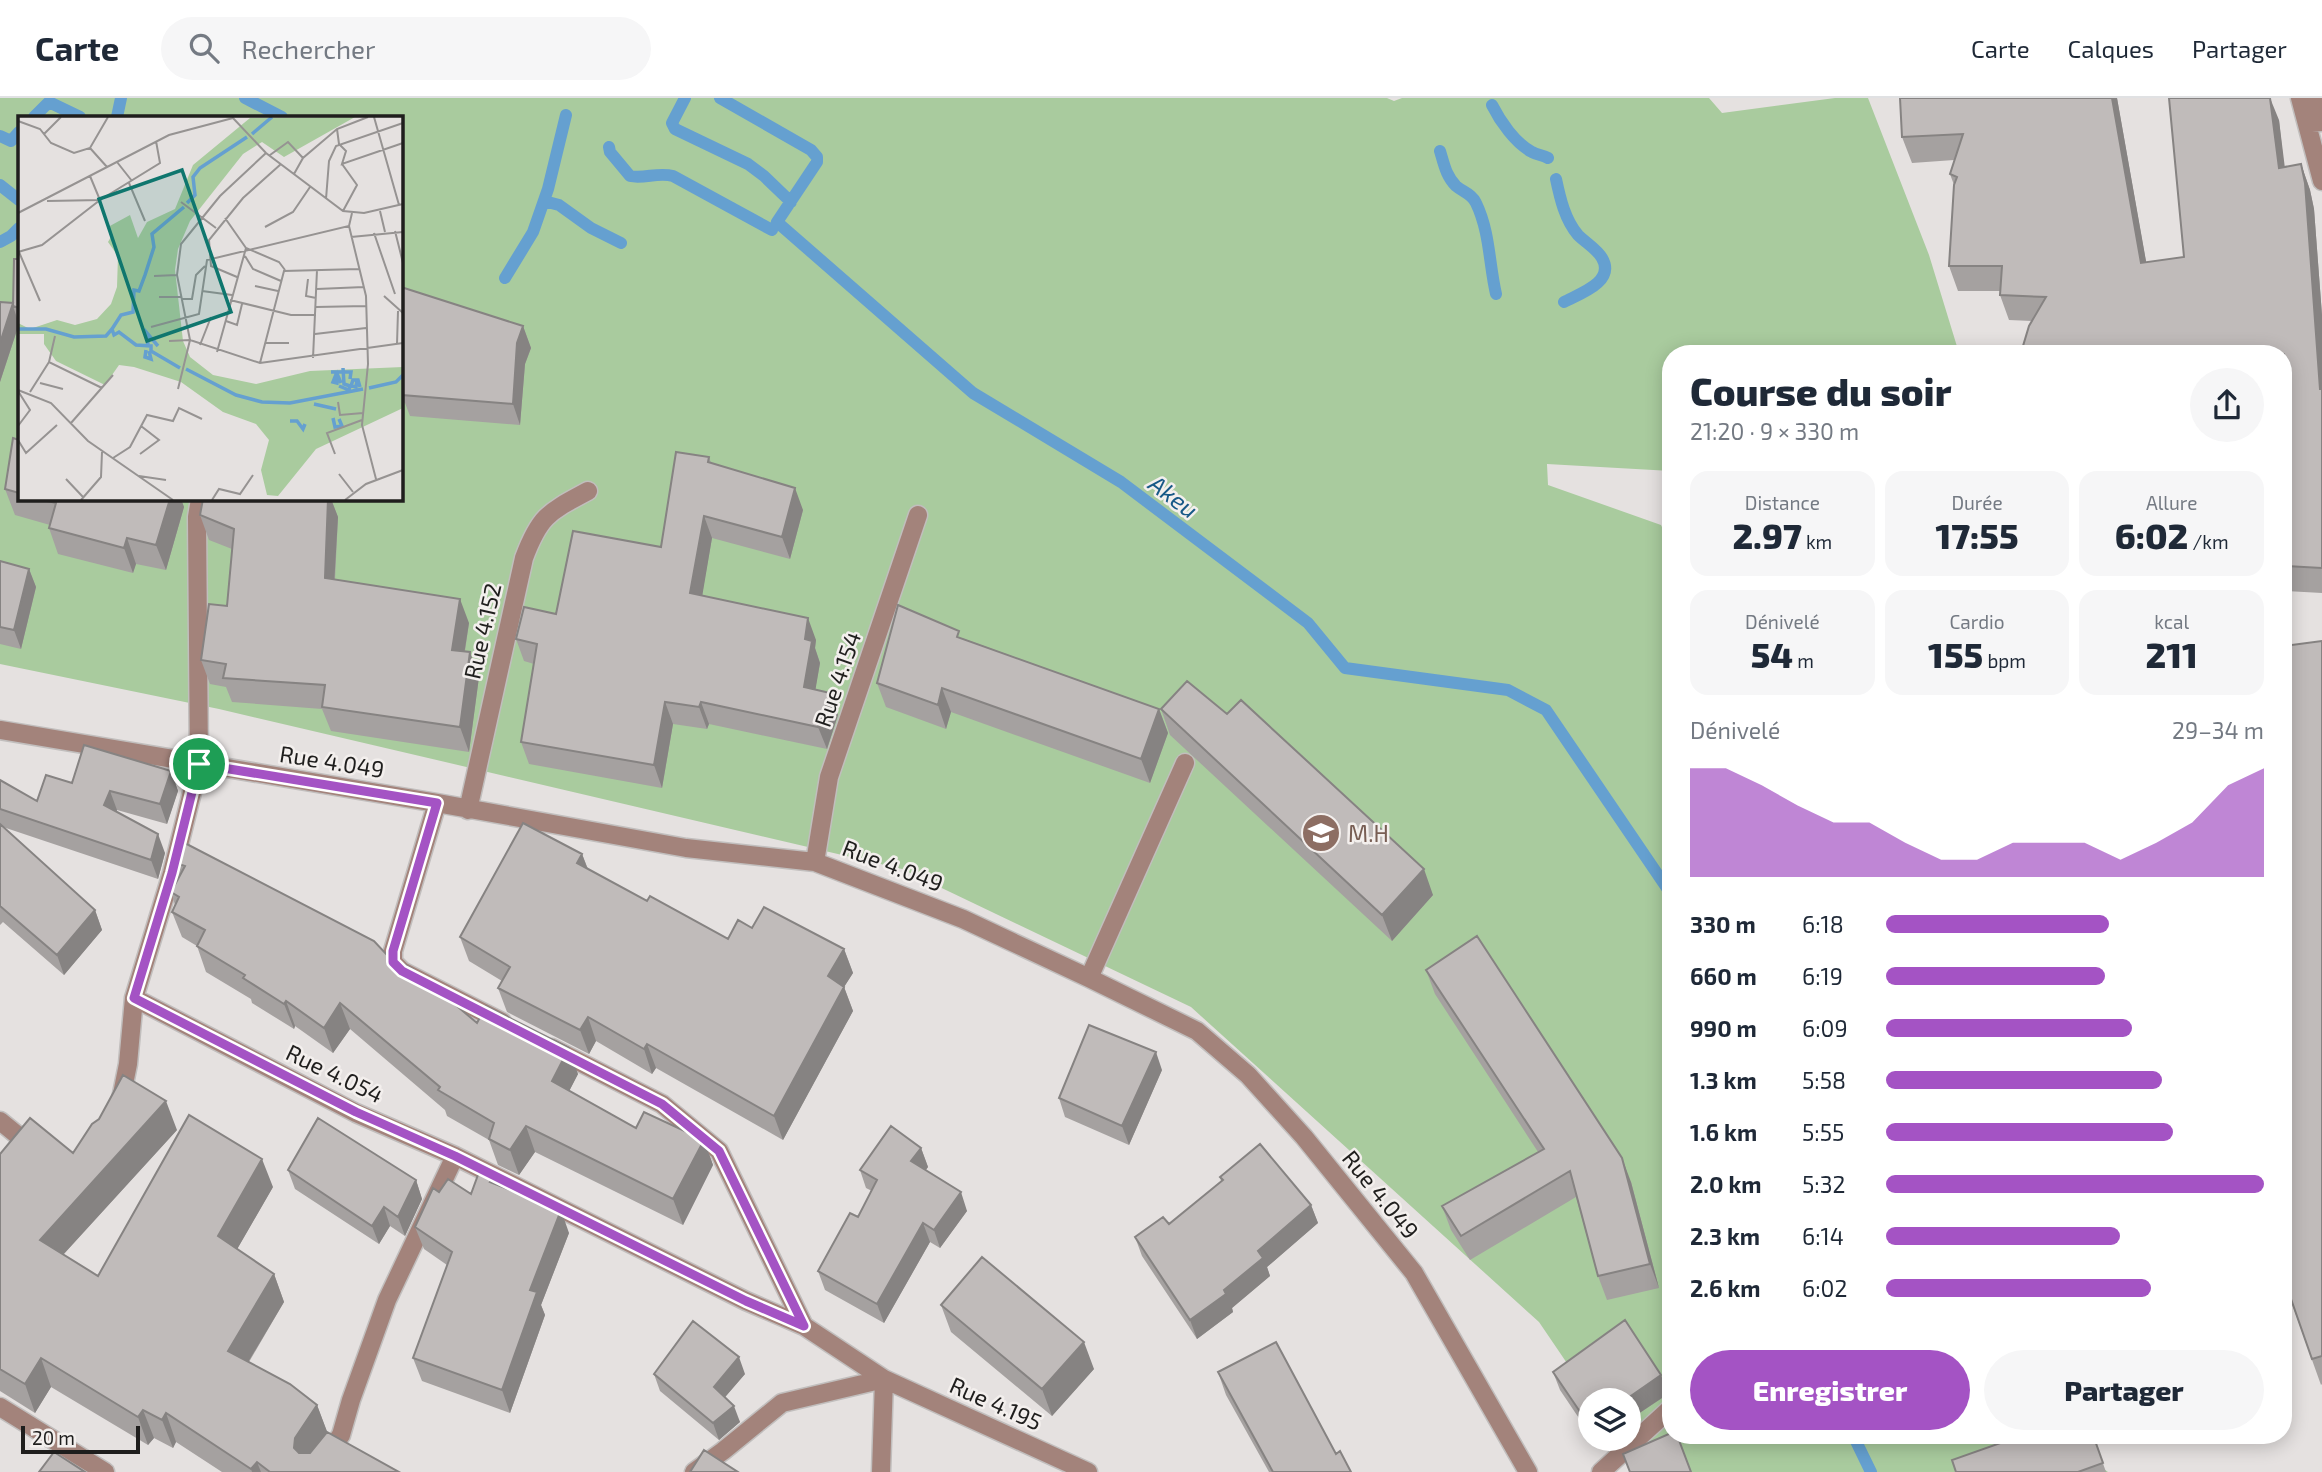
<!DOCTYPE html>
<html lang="fr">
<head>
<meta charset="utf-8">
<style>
  :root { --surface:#fff; --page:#f6f6f7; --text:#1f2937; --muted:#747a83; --line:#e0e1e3; --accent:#a453c4 }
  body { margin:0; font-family:"Exo 2",sans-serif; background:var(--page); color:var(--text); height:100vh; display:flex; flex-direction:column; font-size:26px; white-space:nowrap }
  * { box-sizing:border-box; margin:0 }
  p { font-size:23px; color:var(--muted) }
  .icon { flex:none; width:38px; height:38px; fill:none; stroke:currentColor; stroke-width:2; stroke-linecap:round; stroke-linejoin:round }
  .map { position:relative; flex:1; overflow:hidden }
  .sheet { position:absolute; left:1662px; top:247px; width:630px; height:1099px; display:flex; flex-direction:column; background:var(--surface); border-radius:28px; box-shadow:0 4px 18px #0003 }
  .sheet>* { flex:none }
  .tools { position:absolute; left:1578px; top:1290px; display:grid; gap:14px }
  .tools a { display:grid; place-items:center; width:63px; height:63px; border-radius:50%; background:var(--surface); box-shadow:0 4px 18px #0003; font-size:35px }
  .scale { position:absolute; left:21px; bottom:18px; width:119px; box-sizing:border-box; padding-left:7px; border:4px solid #1f1e1d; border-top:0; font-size:19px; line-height:24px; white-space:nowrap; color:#1f1e1d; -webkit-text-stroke:5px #f3efed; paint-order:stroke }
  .pin { position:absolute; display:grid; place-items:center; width:60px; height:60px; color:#fff; margin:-30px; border:4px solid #fff; border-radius:50%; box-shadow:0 2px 7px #0007 }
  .round { display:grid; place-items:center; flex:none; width:74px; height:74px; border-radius:37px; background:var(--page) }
  .summary { display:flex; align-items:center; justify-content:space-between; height:119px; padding:0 28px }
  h1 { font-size:38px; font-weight:800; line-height:52px }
  .metrics { display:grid; grid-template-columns:repeat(3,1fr); gap:10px; height:119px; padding:7px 28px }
  .metrics div { display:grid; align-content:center; border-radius:18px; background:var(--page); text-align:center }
  .metrics b { font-size:35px; font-weight:800 }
  .metrics small { font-size:19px; font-weight:400 }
  .metrics p { font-size:19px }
  .chart { height:196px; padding:14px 28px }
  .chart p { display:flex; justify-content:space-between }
  .chart svg { width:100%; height:126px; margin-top:7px; fill:var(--accent); opacity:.7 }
  .action { display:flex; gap:14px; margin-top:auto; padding:14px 28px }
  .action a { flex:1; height:80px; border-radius:42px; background:var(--accent); color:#fff; font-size:28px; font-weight:800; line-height:80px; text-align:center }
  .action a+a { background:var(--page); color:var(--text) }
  ul { padding:0 28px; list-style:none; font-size:23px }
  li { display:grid; grid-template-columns:112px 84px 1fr; align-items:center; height:52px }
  li i { height:18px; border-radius:9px; background:var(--accent) }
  header { display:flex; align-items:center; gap:42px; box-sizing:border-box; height:98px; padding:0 35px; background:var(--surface); border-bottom:2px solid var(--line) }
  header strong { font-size:33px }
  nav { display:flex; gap:38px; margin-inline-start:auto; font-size:24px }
  .search { width:490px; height:63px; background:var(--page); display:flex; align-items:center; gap:18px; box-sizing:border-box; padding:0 24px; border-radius:38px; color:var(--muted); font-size:26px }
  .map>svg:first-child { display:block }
</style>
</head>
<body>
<header>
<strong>Carte</strong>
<div class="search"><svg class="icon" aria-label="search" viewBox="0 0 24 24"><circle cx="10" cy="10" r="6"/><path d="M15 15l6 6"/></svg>Rechercher</div>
<nav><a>Carte</a><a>Calques</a><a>Partager</a></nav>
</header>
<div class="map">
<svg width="2322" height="1374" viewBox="0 0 2322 1374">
  <rect width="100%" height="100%" fill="#e5e1e0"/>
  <path fill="#a9cb9e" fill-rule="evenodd" d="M0,0H1387L1394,3L1402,0H1709L1722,15L1835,0H1868L1929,157L1959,255L1671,256V373L1547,366L1548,387L1661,427L1671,448V1337H2058L2108,1374H1641L1618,1341L1629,1340V1302H1592L1539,1224L1191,909L902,771L219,611L0,566ZM19,19H401V401H19Z"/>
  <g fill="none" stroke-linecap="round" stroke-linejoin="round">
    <path stroke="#65a0d0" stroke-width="12" d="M245,0L282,19
      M685,0L672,25L675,31L748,66L764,78L791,104
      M720,0L811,52L817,59V64L777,124L973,295L1121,384L1308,525L1345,570L1508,592L1546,612L1671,796
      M1492,7C1500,23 1515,45 1532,54C1537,57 1543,57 1548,60
      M34,19L49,4L80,19
      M117,19L121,0
      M0,38L11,43L19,34
      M609,49L610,54L630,78C644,81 658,74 673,78L772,132
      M1440,53C1444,66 1446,78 1456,88C1463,94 1472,96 1476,105C1490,134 1489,166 1496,196
      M1556,81C1560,100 1565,122 1578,137C1586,145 1597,151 1602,160C1616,184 1579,196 1564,204
      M0,87L19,102
      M544,103L559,107L591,130L621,145
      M0,144L11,138L19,130
      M505,180L533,134L548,91L566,17
      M1853,1337L1871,1374"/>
    <defs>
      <path id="street" d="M2300,0L2322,83
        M2319,0L2308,25L2322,24
        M200,401L197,419L199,666L172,775L134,900L356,1015L455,1058L746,1203L804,1228L884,1281L881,1374
        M0,632L437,705L686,750L815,764L963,821L1089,880L1197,933L1248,977L1304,1039L1414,1175L1528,1374
        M437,705L393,853V864L402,873L502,924
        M468,712L524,460C540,417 549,414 588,393
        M815,764L829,679L918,417
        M1089,880L1185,665
        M552,950L662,1006L719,1053L804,1228
        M121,1001L128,966L134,900
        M0,1023L27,1045
        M0,1309L105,1374
        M315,1374L341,1337L351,1302L387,1202L455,1058
        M694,1374L723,1353L782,1305L884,1281L1088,1374
        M1601,1374L1671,1310"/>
    </defs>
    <use href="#street" stroke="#c1bebd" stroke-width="21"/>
    <use href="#street" stroke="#a3837b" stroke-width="18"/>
  </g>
  <path fill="#a5a1a0" d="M1900,0H2117L2146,164L2184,159L2279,22L2284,69L2301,66L2310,92L2314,111L2322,217V495L2284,493V256H2026L2023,248L2032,223L2009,222L2000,197V193H1958L1949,168L1954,87L1950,76L1954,62L1912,65L1902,39Z
    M19,139V226L0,284V204L13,205L18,161Z
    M401,189L523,228L531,250L525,266L520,327L410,318L405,305L401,304Z
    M19,342V401H181L184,409L166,472L136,466L133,475L58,456L49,430L50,427L15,417L5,391Z
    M709,359L711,365L803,412L790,461L712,440L702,497L816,542L815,550L820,565L815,592L830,595L838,617L827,651L709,626L707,631L673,626L662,690L529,666L521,644L534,566L524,563L516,541L556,516L661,449Z
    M203,401H331L338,419L335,482L469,525L465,553L479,579L469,654L331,633L322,611L232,604L226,589L210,586L201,562L227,508L232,451L209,442L200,417Z
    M0,463L29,471L36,489L21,551L0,546Z
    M962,540L1159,611L1168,635L1150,685L951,614L946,631L886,609L877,585Z
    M2322,543V1286L2321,1287L2292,1206L2289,1207L2284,1194V548Z
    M1161,611L1433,797L1392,843L1170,637Z
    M171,673L178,693L167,726L117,712L116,714L165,755L158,781L3,729L95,812L102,832L64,877L3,824L0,827V682L37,703L72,685Z
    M177,741L387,857L477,925L578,976L569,993L636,1030L704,1042L713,1067L683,1127L535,1054L519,1077L498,1067L489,1042L447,1018L445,1012L350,931L333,955L295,928L294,931L252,905L251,901L206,874L197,848L182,839L172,814L175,807L171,794L177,782L170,763Z
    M582,756L588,771L647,803L728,841L752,830L844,851L853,875L844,889L853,913L783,1042L656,970L652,976L596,943L589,956L507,914L498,890L502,883L469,863L460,839Z
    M1426,872L1631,1084L1659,1190L1607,1202L1598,1178L1576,1099L1470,1162L1451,1132L1442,1108L1538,1054L1435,896Z
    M1162,972L1129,1047L1065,1019L1059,1000Z
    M177,1032L63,1157L98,1178L273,1089L237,1151L274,1176L284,1204L249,1264L317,1307L327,1334L399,1374H222L176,1344L173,1350L154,1340L148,1347L51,1289L35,1315L0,1293V1056L73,1055Z
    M921,1050L928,1069L926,1072L967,1113L940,1150L930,1144L884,1225L825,1192L818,1173L858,1119L872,1093L866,1090L860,1072Z
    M288,1072L416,1082L422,1101L405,1138L390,1128L379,1146L295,1091Z
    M498,1074L504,1090L569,1135L541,1207L545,1217L510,1315L422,1283L413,1260L447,1167L424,1151L415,1129L439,1094L471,1096Z
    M1220,1079L1311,1107L1318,1125L1267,1169L1270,1178L1232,1210L1233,1214L1197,1241L1142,1158L1135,1139L1169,1126L1221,1083Z
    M941,1207L1094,1271L1052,1318L951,1234Z
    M1218,1274L1351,1374H1269L1226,1297Z
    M1553,1274L1661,1277L1668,1296L1629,1322V1302H1591V1338L1560,1292Z
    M654,1276H745L725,1299L740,1324L719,1342L660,1293Z
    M2093,1337L2106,1374H1956Z"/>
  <path fill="#868382" d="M2112,0H2117L2151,191L2141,165Z
    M2270,0L2279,22L2288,95L2279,70Z
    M2301,66L2310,92L2314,111L2322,217V296L2320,291Z
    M13,205V208L19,226L0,284V245Z
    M523,228L531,250L525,266L520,327L513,306L517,245Z
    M795,390L803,412L790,461L782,439Z
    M170,401H181L184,409L166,472L156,447Z
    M328,401H331L338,419L333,505L325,480Z
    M704,418L712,440L699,517L690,495Z
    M127,440L136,466L133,475L124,450Z
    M29,471L36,489L21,551L14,532Z
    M460,501L469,525L461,576L452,552Z
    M808,520L816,542L815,550L820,565L812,612L804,589L805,541Z
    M470,554L479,579L469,654L460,629Z
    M942,590L951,614L946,631L938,607Z
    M830,595L838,617L827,651L818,629Z
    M665,604L673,626L662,690L654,667Z
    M701,604L709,626L707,631L699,609Z
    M1159,611L1168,635L1150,685L1141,661Z
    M171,673L178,693L167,726L160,706Z
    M110,693L117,712L111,727L104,707Z
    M158,736L165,755L158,781L151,762Z
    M582,756L591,780L577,765Z
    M1424,771L1433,797L1392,843L1382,817Z
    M95,812L102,832L64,877L57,857Z
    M844,851L853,875L844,889L853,913L783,1042L774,1018L828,878Z
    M286,903L295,928L294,931L284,906Z
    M340,905L350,931L333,955L324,930Z
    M588,919L596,943L589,956L580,932Z
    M647,946L656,970L652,976L644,951Z
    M569,950L578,976L561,1009L552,983Z
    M1156,954L1162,972L1129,1047L1122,1028Z
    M166,1003L177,1032L50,1171L40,1142Z
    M526,1028L535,1054L519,1077L510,1052Z
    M704,1042L713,1067L683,1127L673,1101Z
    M921,1050L928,1069L918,1082L911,1063Z
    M1622,1060L1631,1084L1659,1190L1650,1166Z
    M262,1061L273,1089L228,1167L218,1138Z
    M498,1074L506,1096L490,1084Z
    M416,1082L422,1101L405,1138L398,1119Z
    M961,1094L967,1113L940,1150L934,1132Z
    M1311,1107L1318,1125L1267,1169L1270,1178L1232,1210L1233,1214L1197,1241L1190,1222L1224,1192L1258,1153Z
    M384,1109L390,1128L379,1146L372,1128Z
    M561,1112L569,1135L541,1207L545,1217L510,1315L502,1292L530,1192Z
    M923,1125L930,1144L884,1225L877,1206Z
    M274,1176L284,1204L238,1281L228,1253Z
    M1084,1244L1094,1271L1052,1318L1042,1291Z
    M739,1259L745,1276L720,1305L714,1289Z
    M41,1260L51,1289L35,1315L25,1286Z
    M1661,1277L1668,1296L1629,1322V1302H1625Z
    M317,1307L328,1336L305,1368L294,1350L295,1340Z
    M734,1308L740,1324L719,1342L713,1325Z
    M143,1312L154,1340L148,1347L138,1319Z
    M166,1315L176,1344L173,1350L162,1322Z
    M1594,1340H1603L1596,1345Z
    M257,1364L261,1374H252L251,1371Z"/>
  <path fill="#c0bbba" stroke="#868382" stroke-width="2" d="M1900,0H2112L2141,165L2184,159L2169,0H2270L2279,70L2301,66L2305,85L2320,291H2322V470L2284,468V256H2029L2030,249L2023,248L2029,228L2046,199L2000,197L2002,168H1949L1954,87L1957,79L1950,76L1963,36L1902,39Z
    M19,139V210L13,208L14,161H18Z
    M401,189L523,228L517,245L513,306L402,297L403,285L401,284Z
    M0,204L13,205L0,245Z
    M13,340L19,342V395L5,391Z
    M676,354L709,359L708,364L795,390L782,439L704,418L690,495L808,520L805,541L812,543L804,589L830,595L818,629L701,604L699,609L665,604L654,667L521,644L537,546L516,541L524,509L556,516L573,433L661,449Z
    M39,401H170L156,447L127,440L124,450L49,430L56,405Z
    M203,401H328L325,480L460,501L452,552L470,554L460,629L322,609L325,587L223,580L226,566L201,562L209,506L227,508L234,431L200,417Z
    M0,463L29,471L14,532L0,529Z
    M898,507L959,533L957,539L1159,611L1141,661L942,590L938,607L877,585Z
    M2322,543V1258L2312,1261L2284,1181V548Z
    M1187,583L1227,616L1241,602L1424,771L1382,817L1161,611Z
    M84,647L171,673L160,706L110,693L104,707L158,736L151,762L0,711V682L37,703L46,677L72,685Z
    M523,725L582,756L577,765L647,803L650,798L728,841L738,822L752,830L764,809L844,851L828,878L844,889L774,1018L647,946L644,951L588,919L580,932L498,890L510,869L460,839Z
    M0,726L95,812L57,857L0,808Z
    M177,741L374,843L387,857L413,871L477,925L486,908L569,950L552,983L636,1030L644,1014L704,1042L673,1101L526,1028L510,1052L489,1041L494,1025L438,992L440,989L340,905L324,930L286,903L284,906L243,880L245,877L197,848L205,832L172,814L179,799L171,794L185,768L170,763Z
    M1477,838L1622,1060L1650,1166L1598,1178L1570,1073L1461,1138L1442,1108L1544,1051L1426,872Z
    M1089,927L1156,954L1122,1028L1059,1000Z
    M123,977L166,1003L40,1142L98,1178L189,1017L262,1061L218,1138L274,1176L228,1253L290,1286L317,1307L295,1340L294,1350L299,1355H310L327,1334L399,1374H270L257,1364L251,1371L166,1315L162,1322L143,1312L138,1319L41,1260L25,1286L0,1271V1056L30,1020L73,1055L92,1026L99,1021Z
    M318,1020L416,1082L398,1119L384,1109L372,1128L288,1072Z
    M891,1028L921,1050L911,1063L961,1094L934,1132L923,1125L877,1206L818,1173L850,1115L858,1119L877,1082L860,1072Z
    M1260,1046L1311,1107L1258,1153L1263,1160L1224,1192L1226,1196L1190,1222L1135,1139L1163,1119L1169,1126L1223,1082L1220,1079Z
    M482,1066L498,1074L490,1084L561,1112L530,1192L537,1194L502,1292L413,1260L452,1154L415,1129L433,1090L439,1094L448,1081L471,1096Z
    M982,1159L1084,1244L1042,1291L941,1207Z
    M1625,1222L1661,1277L1625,1302H1591V1325L1589,1327L1553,1274Z
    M693,1223L739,1259L714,1289L734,1308L713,1325L654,1276Z
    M1276,1244L1336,1356L1340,1353L1351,1374H1273L1218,1274Z
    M1671,1335V1337H1677L1691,1374H1630L1623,1356Z
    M2023,1337H2093L2103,1365L2078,1374H1956L1952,1362Z
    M704,1352L738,1374H690Z
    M54,1354L85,1374H39Z"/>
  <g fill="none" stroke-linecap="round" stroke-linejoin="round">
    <defs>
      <path id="route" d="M199,666L437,705L393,853V864L402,873L662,1006L719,1053L804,1228L746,1203L455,1058L356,1014L134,900L172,775Z"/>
    </defs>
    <use href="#route" stroke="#fff" stroke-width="14"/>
    <use href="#route" stroke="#a453c4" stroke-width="9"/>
  </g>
  <defs>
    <symbol id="school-disc" viewBox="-11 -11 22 22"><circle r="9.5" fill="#8d6e63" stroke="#f3efed"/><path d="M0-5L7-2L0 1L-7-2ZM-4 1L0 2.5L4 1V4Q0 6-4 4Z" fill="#fff"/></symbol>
  </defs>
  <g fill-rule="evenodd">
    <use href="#school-disc" x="1299" y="713" width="44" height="44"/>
  </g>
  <g text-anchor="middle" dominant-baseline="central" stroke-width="5" stroke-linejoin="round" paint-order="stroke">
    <g font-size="23" fill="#1f1e1d" stroke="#f3efed">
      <text transform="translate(482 533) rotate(-77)">Rue 4.152</text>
      <text transform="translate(837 581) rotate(-71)">Rue 4.154</text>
      <text transform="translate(332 663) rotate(9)">Rue 4.049</text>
      <text transform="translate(893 767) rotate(21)">Rue 4.049</text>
      <text transform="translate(335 975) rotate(26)">Rue 4.054</text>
      <text transform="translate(1381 1096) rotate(51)">Rue 4.049</text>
      <text transform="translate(996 1305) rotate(24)">Rue 4.195</text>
    </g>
    <g font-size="23" fill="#785e54" stroke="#f3efed" text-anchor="start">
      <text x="1348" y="735">M.H</text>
    </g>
    <g font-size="24" font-style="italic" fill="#175987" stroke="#f3efed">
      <text transform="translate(1174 398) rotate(37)">Akeu</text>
    </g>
  </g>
  <g transform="translate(18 18)">
    <rect width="385" height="385" fill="#e5e1e0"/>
    <path d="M337,1L266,41L244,26L225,38L172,105L160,133L157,154L165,225L172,241L195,259L238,268L292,255L385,251V292L298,333L260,380L249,379L243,354L251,324L238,308L205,296L163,266L116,251L101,249L87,269L38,245L26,228V218H0V207L12,213L39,204L57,209L79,203L93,188L99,171L100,140L90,126L94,119L90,111L112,99L120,122L129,106L157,93L175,49L232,2Z" fill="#a9cb9e"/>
    <path fill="none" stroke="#65a0d0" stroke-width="3.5" d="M234,18L254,1M169,87L177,79L175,61L182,52L229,21M0,213H28L56,221L88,220L94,213M130,229L129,217L140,230M128,234L127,241L133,243L131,235M162,252L133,235V230L118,229L101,216L96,219L94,213L103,199L115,196L116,174L121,175L127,159L136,131L134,118L166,91M168,253L218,279L244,286L272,287L345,273M313,256H333L332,263M319,256L315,266L319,267L320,260L323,267M339,264L338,271L333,270L335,264H340L342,271M321,270L331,274L332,270L326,268L325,252M351,272L378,266L385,259M296,288L318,293M315,302L317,311L324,310L321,303M272,305H279L285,313L287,308"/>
    <path fill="none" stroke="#969392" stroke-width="2" d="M214,1L248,37L325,95L346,97L385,88M356,1L381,89M0,5L22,13L33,27L56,37L72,32L90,1M319,13L321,28L328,35L324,48L385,27M26,18L43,1M72,32L89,51M248,37L202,80L163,128L159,159L172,224L242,247L385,227M252,39L270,26L285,42M99,46L114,65M324,48L339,69L325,95M276,58L285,42L319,13L350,1M111,67L127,105M308,83L311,45L318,30L385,7M29,85L82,84L72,60M163,86L198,112M362,95L367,116M0,97L151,19L215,2M207,102L228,132L261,146L267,154M331,110L348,180L350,248L344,309L358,363M247,111L275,96L292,71M377,115L385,147M356,117L377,178M333,121L385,116M0,136L24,129L82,84L142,47L138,25M1,136L22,185M227,140L235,153L263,165M136,160L159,159M219,161L193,150L191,124L225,82L263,48M290,163L288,180L298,182M237,170L260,175M299,173L346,171M184,175L214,179M366,180L385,197M141,181H163M163,183H174L178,159L187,150M212,184L273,199H298M298,191L348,190M208,205L219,209L224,188M133,211L181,198L189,144L331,110L334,97M297,218L348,212M151,225L172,224L160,273M248,227H271M379,228L380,195M182,229L193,201M199,236L228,132M295,242L299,154M31,246L37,220M242,247L266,155L341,153M22,267L45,273M0,274L33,287L70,325L155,384M12,276L31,246L84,272M320,286L322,299L345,297M53,307L95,259M0,310L12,294L0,275M0,324L8,337L39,309M122,338L141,324L123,310M317,338L309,317L344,304M95,342L112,331L129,299L155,305L161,292L184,303M321,358L335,376M121,360L148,364M48,363L65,381M63,384L83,361L84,336M194,384L201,373L222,378L235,359M327,384L348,368L385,354"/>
    <path fill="#0f766e" fill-opacity="0.15" stroke="#0f766e" stroke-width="3.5" d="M164,54L213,196L129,225L81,83Z"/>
    <rect width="385" height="385" fill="none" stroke="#1f1e1d" stroke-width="3.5"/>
  </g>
</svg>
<div class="tools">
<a><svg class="icon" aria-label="layers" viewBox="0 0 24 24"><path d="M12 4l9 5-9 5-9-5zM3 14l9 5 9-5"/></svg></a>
</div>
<div class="scale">20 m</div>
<div class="pin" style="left:199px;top:666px;background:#1e9e55"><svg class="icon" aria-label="arrive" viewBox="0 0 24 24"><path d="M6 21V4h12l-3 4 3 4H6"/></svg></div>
<section class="sheet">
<div class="summary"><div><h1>Course du soir</h1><p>21:20 · 9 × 330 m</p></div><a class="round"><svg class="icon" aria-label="share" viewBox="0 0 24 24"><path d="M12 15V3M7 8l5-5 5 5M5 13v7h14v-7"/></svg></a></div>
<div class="metrics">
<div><p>Distance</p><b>2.97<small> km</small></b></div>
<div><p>Durée</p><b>17:55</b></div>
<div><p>Allure</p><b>6:02<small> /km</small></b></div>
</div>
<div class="metrics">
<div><p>Dénivelé</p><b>54<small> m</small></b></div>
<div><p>Cardio</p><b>155<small> bpm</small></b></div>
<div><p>kcal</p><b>211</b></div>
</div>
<div class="chart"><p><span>Dénivelé</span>29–34 m</p>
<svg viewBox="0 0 160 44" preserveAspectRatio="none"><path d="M0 44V6L10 6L20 12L30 19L40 25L50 25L60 32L70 38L80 38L90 32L100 32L110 32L120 38L130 32L140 25L150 12L160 6V44z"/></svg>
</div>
<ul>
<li><b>330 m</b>6:18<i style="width:59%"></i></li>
<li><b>660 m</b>6:19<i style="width:58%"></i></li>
<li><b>990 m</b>6:09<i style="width:65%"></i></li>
<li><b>1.3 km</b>5:58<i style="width:73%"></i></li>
<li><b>1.6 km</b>5:55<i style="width:76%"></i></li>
<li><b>2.0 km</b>5:32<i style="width:100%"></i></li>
<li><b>2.3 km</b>6:14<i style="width:62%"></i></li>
<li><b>2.6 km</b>6:02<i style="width:70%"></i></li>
</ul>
<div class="action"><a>Enregistrer</a><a>Partager</a></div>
</section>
</div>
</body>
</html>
